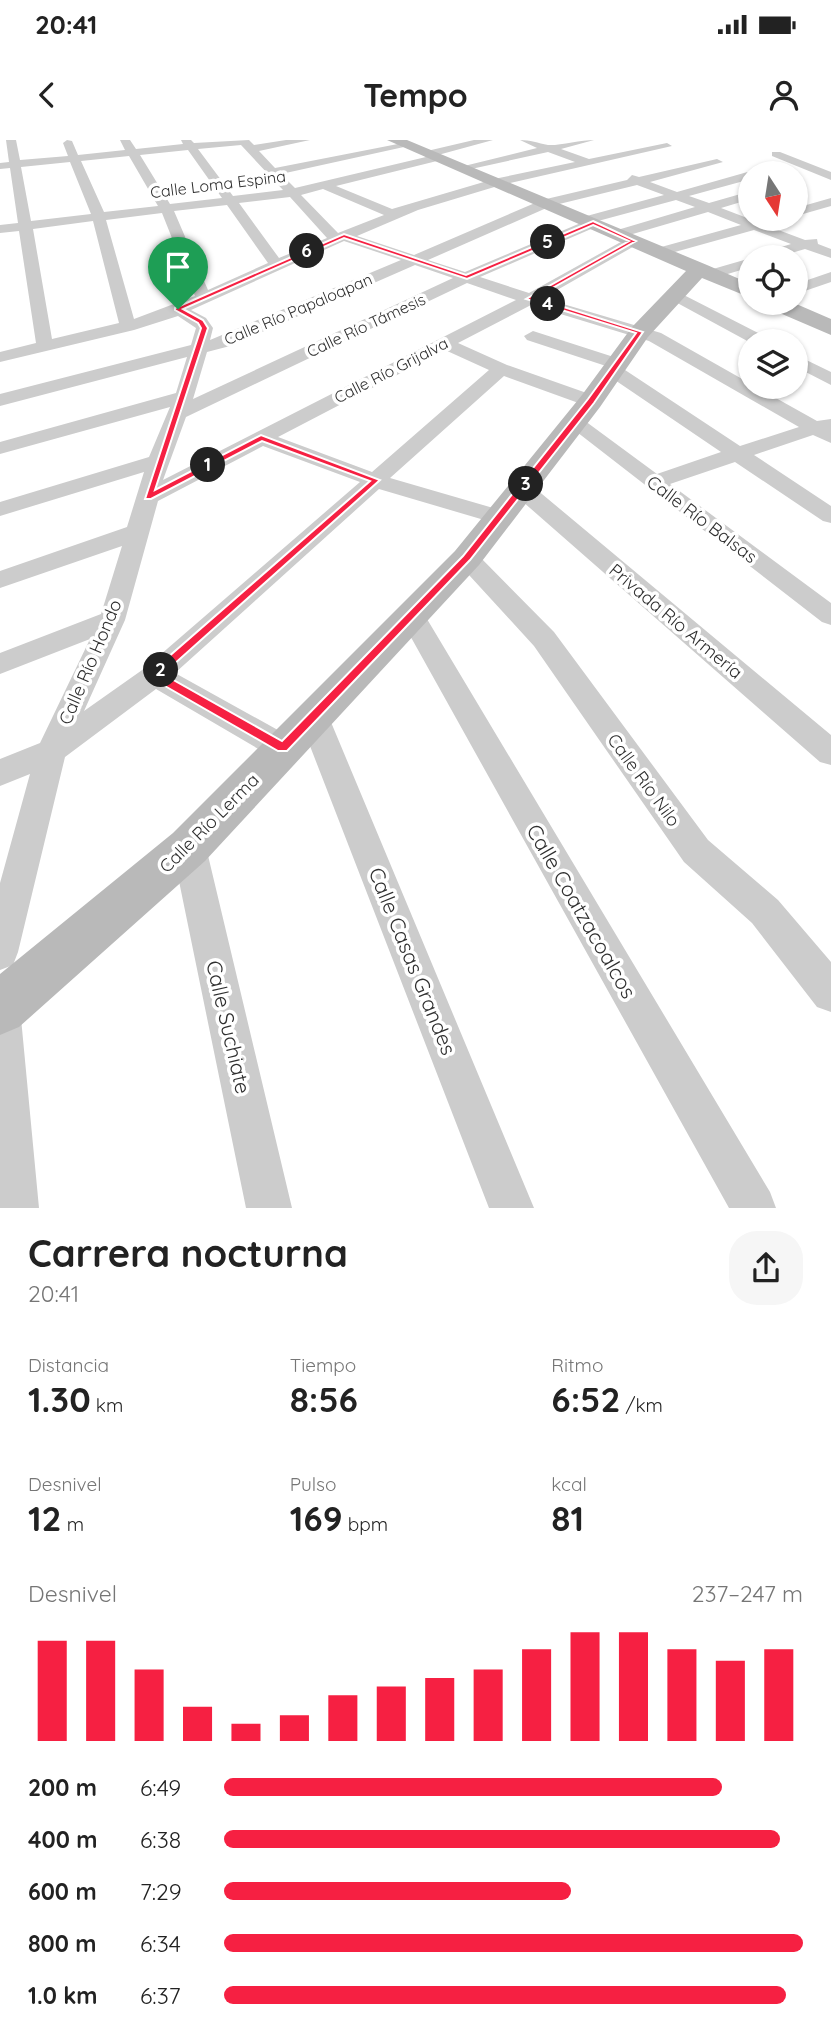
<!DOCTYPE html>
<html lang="es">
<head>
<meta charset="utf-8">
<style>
  :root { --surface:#fff; --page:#f6f6f6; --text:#222; --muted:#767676; --accent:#f62042 }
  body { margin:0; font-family:Quicksand,sans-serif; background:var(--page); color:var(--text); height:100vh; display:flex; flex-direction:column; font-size:26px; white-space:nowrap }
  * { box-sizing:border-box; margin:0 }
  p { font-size:23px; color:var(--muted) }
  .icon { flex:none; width:38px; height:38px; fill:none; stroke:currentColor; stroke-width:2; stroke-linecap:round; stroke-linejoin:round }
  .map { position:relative; height:1068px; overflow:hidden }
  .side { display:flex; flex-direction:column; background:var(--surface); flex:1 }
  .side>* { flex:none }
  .needle { width:46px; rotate:168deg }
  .tools { position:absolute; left:738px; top:21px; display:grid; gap:14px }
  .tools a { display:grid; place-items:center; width:70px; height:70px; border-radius:50%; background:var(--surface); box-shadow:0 2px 5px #0004; font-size:35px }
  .pin { position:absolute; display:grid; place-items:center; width:60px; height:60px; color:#fff; margin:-72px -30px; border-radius:50% 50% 50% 0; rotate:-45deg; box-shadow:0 0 7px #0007 }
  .pin .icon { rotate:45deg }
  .km { position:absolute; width:35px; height:35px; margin:-18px; border-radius:50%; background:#222; color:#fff; font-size:19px; line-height:35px; text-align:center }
  .round { display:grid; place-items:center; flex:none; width:74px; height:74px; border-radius:28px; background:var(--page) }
  .head { display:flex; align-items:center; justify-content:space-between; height:119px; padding:0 28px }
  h1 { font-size:38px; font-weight:700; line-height:52px }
  .stats { display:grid; grid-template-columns:repeat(3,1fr); gap:10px; height:119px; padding:7px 28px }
  .stats div { display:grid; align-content:center }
  .stats b { font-size:35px; font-weight:700 }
  .stats small { font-size:19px; font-weight:400 }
  .stats p { font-size:19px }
  .chart { height:196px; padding:14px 28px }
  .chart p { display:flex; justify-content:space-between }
  .chart svg { width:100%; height:126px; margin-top:7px; stroke:var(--accent); stroke-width:6 }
  ul { padding:0 28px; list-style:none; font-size:23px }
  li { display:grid; grid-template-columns:112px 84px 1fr; align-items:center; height:52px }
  li i { height:18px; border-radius:9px; background:var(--accent) }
  .status { display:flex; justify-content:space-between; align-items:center; height:49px; padding:0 35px; background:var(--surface); direction:ltr }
  .status svg { height:19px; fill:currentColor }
  header { display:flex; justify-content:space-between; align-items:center; height:91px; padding:0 28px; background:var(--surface); font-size:32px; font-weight:700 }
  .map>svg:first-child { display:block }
</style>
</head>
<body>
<div class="status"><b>20:41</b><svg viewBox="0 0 49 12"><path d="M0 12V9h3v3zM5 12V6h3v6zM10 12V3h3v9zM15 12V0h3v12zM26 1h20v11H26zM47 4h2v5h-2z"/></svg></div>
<header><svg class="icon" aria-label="back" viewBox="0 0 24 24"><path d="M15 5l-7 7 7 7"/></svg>Tempo<svg class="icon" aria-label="person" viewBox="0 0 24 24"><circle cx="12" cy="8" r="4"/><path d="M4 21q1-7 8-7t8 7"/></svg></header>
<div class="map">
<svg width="831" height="1068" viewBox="0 0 831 1068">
  <rect width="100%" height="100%" fill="#fff"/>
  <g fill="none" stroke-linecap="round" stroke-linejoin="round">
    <path fill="#ccc" fill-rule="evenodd" d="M6,0H16L20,20L68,16L63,3L67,0L72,1L78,15L125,10L120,0H130L136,9L183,4L181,0H191L194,3L249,0L254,5L286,0H310L259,11L275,28L408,2L413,5L281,34L295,48L426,17L421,14L427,11L474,0H493L438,15L443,18L441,20L336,46L392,69L494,39L575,22L548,12L462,31L456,28L537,8L520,0C530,0 538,3 548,5C558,6 581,0 594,0L561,9L589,19L667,3L672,6L501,45L418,70L357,96L414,115L542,60L627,40L632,35L639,37L717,19L723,22L650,42L677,52L751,31L755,32L751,33V39L689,56L709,63L751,51V59L721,68L755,81H764L765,85L805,100L817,99L818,104L831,109V118L805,109L778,117H757L759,114L791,104L754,90L664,115H654L652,112L654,109L741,85L708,72L619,98L612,94L614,91L695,67L676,60L598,81V86L480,137L529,153L628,98H638V104L543,158L661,193L751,244V247H756L817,281L831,279V303L813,295L754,315L831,366V383L823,381L735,322L670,344L831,463V485L822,482L564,282L567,278H581L657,334L721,312L606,234L603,230L606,226L527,200L524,196L533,191L623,220L626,224L622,228L740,306L799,287L649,201L531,165L458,203L507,225L598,257L601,261L598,265H584L504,236L390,338L507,372L510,377L507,382H491L379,349L175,533L294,599L298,608L294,617L283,620L272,617L156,549L65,617L18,812L13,825L0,830V743L30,634L0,646V619L40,603L90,499L0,534V513L101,474L122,406L0,448V431L127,387L144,332L0,376V362L149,317L170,267L0,314V302L176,253L187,217L0,266V254L191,205L196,188L178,176L134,190L0,222V212L36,203L19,91L0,93V85L18,83L10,28L0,29V23L9,22ZM241,5L283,50L233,56L198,9ZM188,10L222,58L170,64L140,15ZM129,16L158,66L104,72L81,21ZM70,22L91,74L31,81L21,27ZM637,45L664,55L583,77V82L465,132L428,120L551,66ZM323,49L384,75L338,93L301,55ZM290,57L327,98L279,118L239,63ZM227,65L268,123L208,150L174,71ZM162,73L195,156L134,179L106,80ZM93,81L119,183L52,199L33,89ZM344,101L401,120L210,200L213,188L206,178L191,170ZM415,125L453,138L193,259L207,212L230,206ZM467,143L516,160L163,340L186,277ZM445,210L489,230L372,332L278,297ZM263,306L360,342L145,528L84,571L125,480L158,361Z
      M772,12H780L831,32V40L772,16Z
      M831,58V66L796,76V68Z
      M751,118V127L711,139L703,134L706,131Z
      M831,132V142L796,154V144Z
      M676,151L766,197L769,201L751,203L670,159L668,156Z
      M796,215L831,232V245L796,227Z
      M522,342L530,344L831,595V625L820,622L514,354L511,349L514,344Z
      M467,410L476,413L554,492L708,700L778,760L831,822V872L817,867L752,783L684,722L534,506L458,423L455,418L458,413Z
      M411,465L420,468L424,474L770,1052L776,1068H729L398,474L402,468Z
      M313,564L323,567L328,575L534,1068H489L298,575L303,567Z
      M189,692L201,697L206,707L292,1068H246L172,707L177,697Z
      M0,838L14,843L19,857L39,1068H0Z"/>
    <path fill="#b9b9b9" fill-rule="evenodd" d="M387,0H407L707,125L751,144V158L702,138L648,197L600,267L479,425L205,721L19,887L0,895V834L173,693L455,411L582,255L632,187L686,131Z
      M765,163H794L831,179V195L768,168Z"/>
  </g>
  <path fill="#f62042" stroke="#fff" stroke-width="2" fill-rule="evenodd" d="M593,81L636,101L535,158L643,192L594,263L470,420L287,611H278L151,538V532L370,341L262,301L151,359H145L201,188L198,183L175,170V168L344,94L466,135ZM593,85L629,101L526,159L636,193L588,259L463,416L282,601L163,534L380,340L261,295L155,350L208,188L203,180L183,169L344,98L467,139Z"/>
  <g text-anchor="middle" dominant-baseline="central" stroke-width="7" stroke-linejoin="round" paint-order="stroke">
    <g font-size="16" fill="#2f2f2f" stroke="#fff">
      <text transform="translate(218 44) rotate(-7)">Calle Loma Espina</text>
      <text transform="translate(298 169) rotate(-23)">Calle Río Papaloapan</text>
      <text transform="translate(366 185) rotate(-25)">Calle Río Támesis</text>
      <text transform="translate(391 230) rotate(-27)">Calle Río Grijalva</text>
    </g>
    <g font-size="18" fill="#2f2f2f" stroke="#fff">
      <text transform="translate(702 379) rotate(37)">Calle Río Balsas</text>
      <text transform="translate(676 481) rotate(40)">Privada Río Armería</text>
      <text transform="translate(90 522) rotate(-67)">Calle Río Hondo</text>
      <text transform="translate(644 640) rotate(54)">Calle Río Nilo</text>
      <text transform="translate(209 683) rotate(-45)">Calle Río Lerma</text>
    </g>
    <g font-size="21" fill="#2f2f2f" stroke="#fff">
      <text transform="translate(582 771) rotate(60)">Calle Coatzacoalcos</text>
      <text transform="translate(413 821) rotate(68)">Calle Casas Grandes</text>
      <text transform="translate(229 887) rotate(77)">Calle Suchiate</text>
    </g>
  </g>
</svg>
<div class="tools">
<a><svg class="needle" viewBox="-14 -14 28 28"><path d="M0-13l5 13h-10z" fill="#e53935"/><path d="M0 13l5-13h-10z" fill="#767676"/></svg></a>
<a><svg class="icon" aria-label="locate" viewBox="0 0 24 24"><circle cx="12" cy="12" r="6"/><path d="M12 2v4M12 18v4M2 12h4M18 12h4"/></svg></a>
<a><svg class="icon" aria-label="layers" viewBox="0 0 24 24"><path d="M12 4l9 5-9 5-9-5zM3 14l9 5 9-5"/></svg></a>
</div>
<div class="pin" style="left:178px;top:169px;background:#1e9e55"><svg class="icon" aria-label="arrive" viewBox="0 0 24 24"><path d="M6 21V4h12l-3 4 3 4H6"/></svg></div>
<b class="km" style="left:208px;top:325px">1</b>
<b class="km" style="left:161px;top:530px">2</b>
<b class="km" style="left:526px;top:344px">3</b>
<b class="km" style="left:548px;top:164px">4</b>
<b class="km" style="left:548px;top:102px">5</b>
<b class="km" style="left:307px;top:111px">6</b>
</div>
<section class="side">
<div class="head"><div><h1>Carrera nocturna</h1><p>20:41</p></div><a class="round"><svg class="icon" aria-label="share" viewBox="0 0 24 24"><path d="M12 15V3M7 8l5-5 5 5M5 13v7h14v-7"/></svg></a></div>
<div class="stats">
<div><p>Distancia</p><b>1.30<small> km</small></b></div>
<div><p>Tiempo</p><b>8:56</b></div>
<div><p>Ritmo</p><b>6:52<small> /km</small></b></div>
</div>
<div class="stats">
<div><p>Desnivel</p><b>12<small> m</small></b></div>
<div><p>Pulso</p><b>169<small> bpm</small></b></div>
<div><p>kcal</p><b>81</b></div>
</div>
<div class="chart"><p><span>Desnivel</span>237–247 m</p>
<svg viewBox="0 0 160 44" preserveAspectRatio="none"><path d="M5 44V9M15 44V9M25 44V19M35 44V32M45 44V38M55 44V35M65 44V28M75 44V25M85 44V22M95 44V19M105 44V12M115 44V6M125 44V6M135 44V12M145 44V16M155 44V12"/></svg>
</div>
<ul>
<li><b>200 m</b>6:49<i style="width:86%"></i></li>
<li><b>400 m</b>6:38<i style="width:96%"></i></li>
<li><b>600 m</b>7:29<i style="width:60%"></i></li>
<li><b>800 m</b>6:34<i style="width:100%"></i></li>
<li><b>1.0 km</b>6:37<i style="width:97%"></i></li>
</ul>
</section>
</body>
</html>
